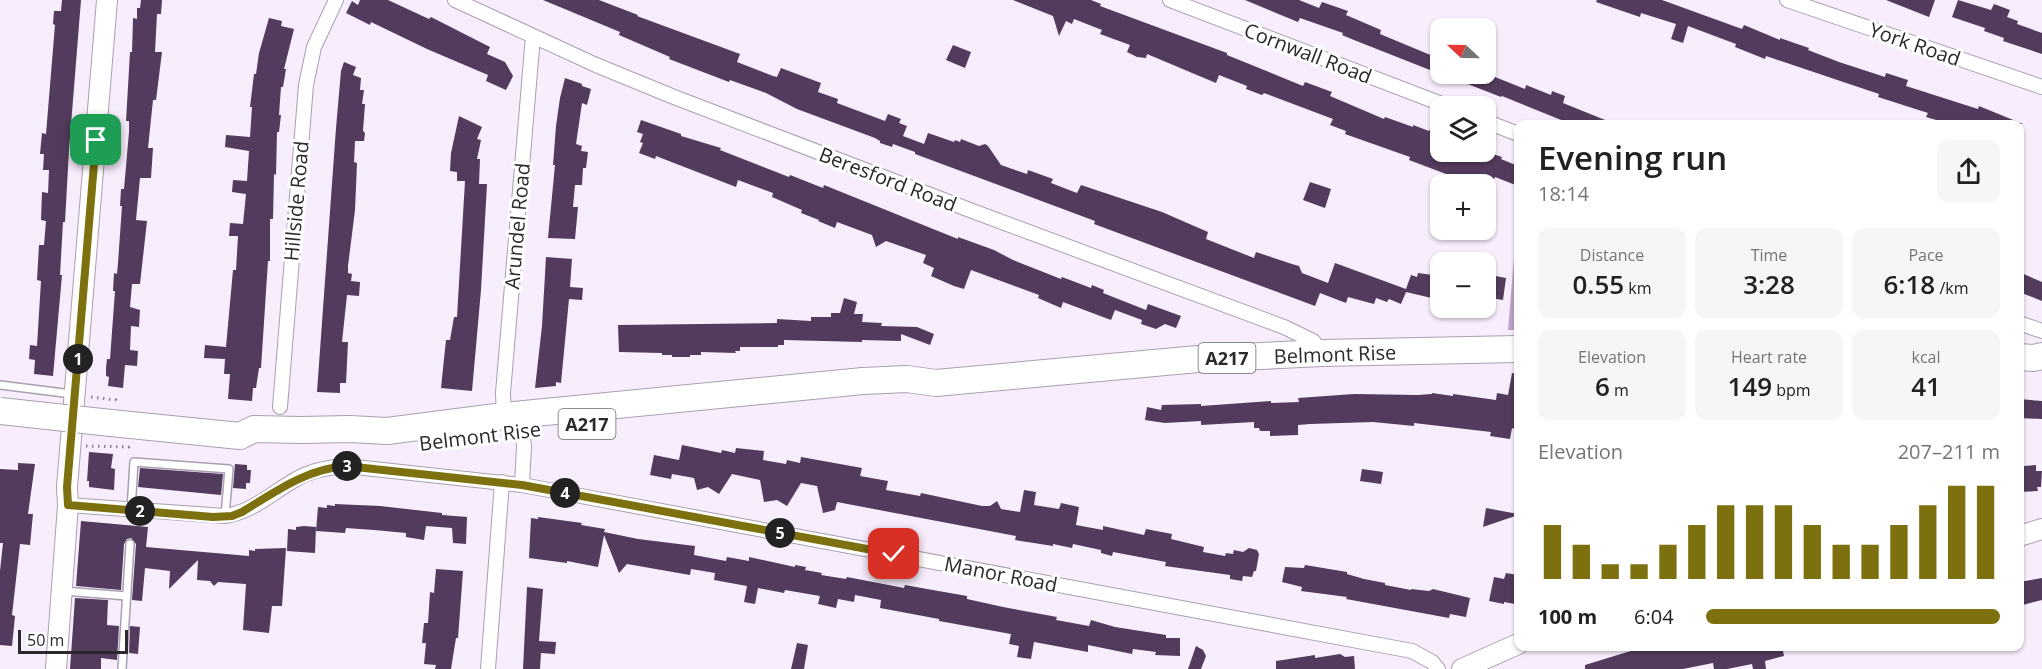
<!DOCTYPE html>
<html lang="en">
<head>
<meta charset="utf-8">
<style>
  :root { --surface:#fff; --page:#f6f6f6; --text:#202124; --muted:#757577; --accent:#7c700f }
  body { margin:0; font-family:"Open Sans",sans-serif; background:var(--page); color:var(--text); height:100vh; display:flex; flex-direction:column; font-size:22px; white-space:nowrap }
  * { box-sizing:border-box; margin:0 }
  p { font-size:20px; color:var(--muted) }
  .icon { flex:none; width:33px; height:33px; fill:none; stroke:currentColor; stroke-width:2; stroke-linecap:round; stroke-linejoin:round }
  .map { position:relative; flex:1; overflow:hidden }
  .panel { position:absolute; left:1514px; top:120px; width:510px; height:531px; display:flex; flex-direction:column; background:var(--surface); border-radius:12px; box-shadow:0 2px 4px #0004 }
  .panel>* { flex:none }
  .needle { width:39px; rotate:292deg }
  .controls { position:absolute; left:1430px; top:18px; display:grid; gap:12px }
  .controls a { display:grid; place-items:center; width:66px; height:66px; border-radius:12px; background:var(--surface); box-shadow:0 2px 4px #0004; font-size:30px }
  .scale { position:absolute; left:18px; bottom:15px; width:110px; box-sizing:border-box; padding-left:6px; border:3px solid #2d282e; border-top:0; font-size:16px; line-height:21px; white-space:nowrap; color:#2d282e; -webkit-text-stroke:4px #fff; paint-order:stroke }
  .pin { position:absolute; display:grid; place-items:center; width:51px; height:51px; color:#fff; margin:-26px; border-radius:12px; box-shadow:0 3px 9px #0006 }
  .km { position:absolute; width:30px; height:30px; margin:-15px; border-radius:50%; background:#222; color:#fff; font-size:16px; line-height:30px; text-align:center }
  .round { display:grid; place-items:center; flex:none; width:63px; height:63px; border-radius:12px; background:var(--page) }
  .summary { display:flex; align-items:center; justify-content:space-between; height:102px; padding:0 24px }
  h1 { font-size:33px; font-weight:600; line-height:45px }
  .stats { display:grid; grid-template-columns:repeat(3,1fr); gap:9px; height:102px; padding:6px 24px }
  .stats div { display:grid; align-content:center; border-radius:12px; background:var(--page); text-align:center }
  .stats b { font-size:26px; font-weight:600 }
  .stats small { font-size:16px; font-weight:400 }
  .stats p { font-size:16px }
  .chart { height:168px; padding:12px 24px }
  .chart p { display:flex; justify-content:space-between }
  .chart svg { width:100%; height:108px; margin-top:6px; stroke:var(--accent); stroke-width:6 }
  ul { padding:0 24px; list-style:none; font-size:20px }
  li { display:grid; grid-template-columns:96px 72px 1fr; align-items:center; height:45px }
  li i { height:15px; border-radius:8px; background:var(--accent) }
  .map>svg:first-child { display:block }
</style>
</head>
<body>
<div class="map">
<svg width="2042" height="669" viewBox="0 0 2042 669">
  <rect width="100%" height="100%" fill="#f8edfd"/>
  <path fill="#c0a5cc" d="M1515,245L1518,246V330H1508Z"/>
  <path fill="#523b5c" d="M62,0H81L69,150L65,222H63L60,275H62L53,376L34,374L35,360L29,359L30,345L37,346L41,281L37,280L39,245H44L46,221L41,220L42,192L48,193L49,170H43L44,154H40L42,133L46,134L55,25L53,24L54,11H61Z
    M141,0H162L161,14H157L155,52H162L156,100H153L148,148H153L151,178H140L136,220L147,221L140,284H132L130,307L140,310L139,327L131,326L130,350L138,351L137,366L125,365L123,388L108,386L109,377L106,376V368L107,359H110L115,291H113L114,273L117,274L118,263L122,206H120L121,189H124L129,132V121H126L130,52H132L133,18L137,19V8H140Z
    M360,0H388L429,19L431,17L490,47L487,54L505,62L513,76L506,90L486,81L488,75L427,49L371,22L370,25L346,13L352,1L358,5Z
    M543,0H599L638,15L637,16L740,54L737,62L773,76L777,77L781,68L821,83L818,92L838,99L837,103L885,121L888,114L901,119L899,123L907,126L903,136L924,144L928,133L954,142L955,140L960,142L961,139L979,146L985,144L988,146L1001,165L1027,174L1028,170L1053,179L1051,183L1077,193L1081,185L1162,212L1208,232L1206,239L1254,258L1256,252L1292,264L1299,266L1302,273L1328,283L1335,263L1406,289L1411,275L1417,277L1418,273L1440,276V300L1406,292L1401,304L1389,299L1387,302L1376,298L1374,304L1348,297L1346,303L1320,293L1315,306L1094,224L1095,221L915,154V152L893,144L892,147L880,143V141L875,138L797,109L766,93L730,80L729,82L669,59L670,57L619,35L620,32Z
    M1013,0H1091L1101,4L1100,6L1227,53V55L1303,86L1305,82L1332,92L1330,96L1384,119L1385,117L1413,127V125L1429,131L1430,129L1440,133V152H1487L1502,157L1501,159L1518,166V186L1495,177L1492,184H1469L1462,180L1409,160L1410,157L1345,134L1346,131L1330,125L1333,119L1264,93L1262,95L1246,89L1247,86L1219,75L1216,83L1147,54L1146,58L1137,57L1127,52L1130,45L1100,34L1102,30L1074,19L1072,24L1066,21L1059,36L1053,16Z
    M1245,0H1299L1319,8L1322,2L1348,11L1346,15L1381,30L1380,34L1440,59V74L1354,40L1342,35L1343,33L1300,18L1298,22Z
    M1597,0H1662L1742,29L1744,25L1780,40V38L1809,48L1808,50L1839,62L1885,77L1886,73L1908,80L1906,86L1978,109L1979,106L2023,124H1950L1926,117L1928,113L1878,97L1879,94L1766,56L1765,59L1735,47L1736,44L1688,26L1683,43L1671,39L1676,24L1641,13L1640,17L1596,2Z
    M1886,0H1935L1929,17Z
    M1958,0L1991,10L1994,4L2010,10L2007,17L2018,21L2017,24L2042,33V54L2003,41L2004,38L1984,31L1985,28L1952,17Z
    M269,18L282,21L281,26L294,29L284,69H286L283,87H281L279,115H281L279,132H277L276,175L274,174L273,219H270V261H268L261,368H259L256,388H253L252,401L228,399L230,374H224L225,359L204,358L205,345L226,347L233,270H236L238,236H229L230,223L243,224L246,194L232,192L233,180L247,181L249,151L225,147L226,135L250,137L252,107H250L254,74H256L259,53Z
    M953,45L971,52L965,68L946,60Z
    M344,62L356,67L353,75L361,78L360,90H364L362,104H365L363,131L365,133L364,141H355L354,162L357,163L355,210L348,266V273L352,274L351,281L360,282L359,296L347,295L342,342H348L346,383H340V393L317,392L336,128L341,71Z
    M1485,73L1525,89L1526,85L1551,95L1552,91L1565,96L1563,103L1615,124H1571L1502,96L1501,97L1442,74Z
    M565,78L582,84V86L591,89L587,105L582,103L576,144L582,146L581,151L588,152L586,168H583L582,185H575L573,207H578L575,239L548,238L555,165H553L556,126L560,98Z
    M459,116L482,127L477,139L481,140L477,159H480L479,184H487L481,290L472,391L441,388L446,340H450L454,317H457L465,181H457V172L450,171L451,153Z
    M641,120L681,134V136L721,148L720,150L789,177L790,175L823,188L824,185L948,235L958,239V237L994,250L1013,260L1061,279L1062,277L1091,288L1092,285L1104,290L1103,293L1146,310L1148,304L1181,316L1176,328L1165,324L1156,329L1141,324L1142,320L1115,310L1111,320L1063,302L1061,308L1038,298L1039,295L971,270L964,289L954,286L931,276L934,268L923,263L926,255L886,241L876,247L872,235L837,222L835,228L818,221L819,220L801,213L802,210L772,197L773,193L738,180L736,187L656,156L655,159L639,153L643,143L640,142L643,134L637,132Z
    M1310,182L1331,189L1325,208L1303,200Z
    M546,257L572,259L570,287L583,288L582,300L569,299L561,383L556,382V386L535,388L542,326Z
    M2019,272L2042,282V301L2019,292Z
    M1485,274L1506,278L1503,300L1485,297Z
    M844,298L857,302L854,314H863L862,322L882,323L881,326L917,327L934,334L930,345L901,334V341L862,340V342L784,340V345H778V347H740V351H735L736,353L701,352V355H690V357H672V355H662V353L619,352L618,325L777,323V319L811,321V317H831V313H840Z
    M1512,373L1518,374V424H1514V429L1512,428L1510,439L1490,436L1491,432L1414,423V426L1373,422L1310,424L1298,425V435L1270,436V431H1260L1259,428H1254V422L1201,425V421L1165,423L1145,420L1147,407L1161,410L1162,405L1201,404V406L1271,401V403L1299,402L1298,398L1354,394L1418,395L1432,394V393L1453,396V394L1496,400L1497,393L1508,395Z
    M2019,399L2042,401V419L2019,418Z
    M682,445L721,453L722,450L735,453L736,448L764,451L763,460L786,464L787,460L800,463L801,457L862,468L860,476L888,481L886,490L920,496L921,493L982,506H990L997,501L1001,509L1020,512L1024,490L1036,492L1034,505L1059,509L1061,503L1079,507L1076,525L1103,530V526L1144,535L1146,529L1172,534L1171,539L1204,547L1203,552L1225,556L1226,553L1233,554L1234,550L1243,552L1249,548L1257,550L1259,554L1256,571H1254L1252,577L1243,576L1242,581L1230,579V575L1165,566L1166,562L1113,552L1112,556L1101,553V550L1073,544L1072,548L1053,544V546L1015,540L1016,536L837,502L835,510L823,513L817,486L801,483L787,506L777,500L764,502L760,480L732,474L719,494L708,487L697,490L694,478L672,474L671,479L650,475L654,455L679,460Z
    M89,452L113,454L111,468L115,469L114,490L89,487V481H87Z
    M18,463L35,464L28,514H33L30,545L20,544L12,615L15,616L12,646L0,645V571L3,543H0V469L18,470Z
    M235,464L247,465V470H251L250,483H246V489L233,488Z
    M2036,465V471H2042L2041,487H2037L2038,491L2019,492V470H2024V466Z
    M140,468L223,474L221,495L138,487Z
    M1362,469L1383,472L1381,484L1360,481Z
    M335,504L380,506L442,513V515L467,517L466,544L453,543L452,528L426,526L424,540L406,537V533L374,530L346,528L345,533L316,531L318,507L327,508V505L335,506Z
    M1486,508L1518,514V515L1483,527Z
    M538,517L582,523L581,525L605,529L604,532L638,539L695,546L694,555L726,561L727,557L749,561V557L795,567V565L806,567L805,570L822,573L821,575L846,579L847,577L904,588L905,585L927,589L967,596V599L1003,607L1057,617L1056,620L1089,626L1091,620L1115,627L1166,635V638H1180V656L1155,655L1156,652L1133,649L1132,654L1088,645V652L1034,642L1031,659L1017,657L1019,646L1009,644L1011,634L939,621V619L880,608L881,600L855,595L854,602L838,599L836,608L818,604L820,596L785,590L784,593L758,588L755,604L744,602L747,586L714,580L715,573L691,569L690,575L627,564L619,573L604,535L598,567L567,561V563L529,558L531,518L538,519Z
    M81,521L148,527L146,547L249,556V550L255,551V549L286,548L282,606H272L269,633L243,630L246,584L218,582L214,586L210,581L197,580L198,560L169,589L170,571L145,568L142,601L132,600L136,544L131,538L127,539L124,544L121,590L76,586Z
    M304,526L316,527L315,553L287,551L288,529L296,530V527Z
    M1305,565L1347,572V574L1364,579L1385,583V585L1411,590V589L1429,591L1433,589L1470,598L1466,617L1450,614L1449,618L1346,599L1347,597L1301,591L1302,587L1282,582L1285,567L1304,568Z
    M436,569L463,571L458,638H456L451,669H435L436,665L424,664L426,643H422L424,623H428L430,592L434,593Z
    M1506,573L1518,575V602L1515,601V604L1504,602V604L1489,601L1494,577L1504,579Z
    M2042,578V600L2019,606V582Z
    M527,587L543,589L539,641L556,642L555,654L541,653L540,669H523Z
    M75,598L108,600L107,625L119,626L117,660L101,658V669H70Z
    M130,626L140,627L138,654L129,653Z
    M797,643L808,645L804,669H791Z
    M1196,646L1203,650L1206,656L1201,669H1188Z
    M1647,646H1650L1651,650L1665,646V650L1679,646H1702L1703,650L1721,646H1782L1784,656L1765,661L1766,669H1753L1752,664L1727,669H1714L1713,663L1683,669H1585V665Z
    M1340,654L1345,657L1354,656L1355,669H1276V661L1315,655V658Z"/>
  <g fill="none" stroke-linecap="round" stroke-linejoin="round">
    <defs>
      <path id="lane" d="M0,385L72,394
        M131,510L134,462L229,469L225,516
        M63,591L127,596
        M122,669L130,544"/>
      <path id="street" d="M455,0L596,65L674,97L975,212L1284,327L1313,341L1322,353
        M1170,0L1447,106
        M1787,0L2042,87
        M1485,121L1518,134
        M2019,323L2042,331
        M280,407L306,85L314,47L336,0
        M504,416L503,393L533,36
        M522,430L524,446L522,485
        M68,505L225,516C255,512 278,487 304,475C317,469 331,467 346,466L522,485L1412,651L1432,662L1438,669
        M488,669L502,482"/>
      <path id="secondary" d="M2019,536L2042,529
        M56,669L68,505L67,487L107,0
        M1462,669L1518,644"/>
      <path id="highway" d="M2019,357L2034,358L2042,356
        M111,423L240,436L254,429L301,430L350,429L387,431L504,416L863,381L907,379L936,383L1198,359L1322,353L1518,349"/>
    </defs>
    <use href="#lane" stroke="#aa9faf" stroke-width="10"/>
    <use href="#street" stroke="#aa9faf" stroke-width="16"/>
    <use href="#secondary" stroke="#aa9faf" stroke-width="22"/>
    <use href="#highway" stroke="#aa9faf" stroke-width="28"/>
    <path stroke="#8b838e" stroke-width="3" stroke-dasharray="1.5 4.5" stroke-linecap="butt" d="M91,397L116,400V404
      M86,446L129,447V442"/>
    <use href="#lane" stroke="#fff" stroke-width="7"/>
    <use href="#street" stroke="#fff" stroke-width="14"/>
    <use href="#secondary" stroke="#fff" stroke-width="20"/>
    <use href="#highway" stroke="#fff" stroke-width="26"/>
    <defs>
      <path id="highway-bridge" d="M0,411L111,423"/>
    </defs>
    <use href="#highway-bridge" stroke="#aa9faf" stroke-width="28" stroke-linecap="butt"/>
    <use href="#highway-bridge" stroke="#fff" stroke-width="26"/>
  </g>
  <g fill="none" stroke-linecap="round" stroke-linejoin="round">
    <defs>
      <path id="route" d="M96,140L67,487L68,505L213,517L232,516L242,512C275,492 306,469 346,466L522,485L894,554"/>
    </defs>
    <use href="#route" stroke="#fff" stroke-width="12"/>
    <use href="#route" stroke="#7c700f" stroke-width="8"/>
  </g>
  <g text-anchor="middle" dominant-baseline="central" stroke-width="6" stroke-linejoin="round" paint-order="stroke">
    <g fill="#fff" stroke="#6c686d" stroke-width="1.5">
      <rect x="1198.5" y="343" width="57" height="30" rx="4.5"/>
      <rect x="558.5" y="409" width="57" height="30" rx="4.5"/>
    </g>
    <g font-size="18" font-weight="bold" fill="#2d282e">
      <text x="1227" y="358">A217</text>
      <text x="587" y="424">A217</text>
    </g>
    <g font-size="20" fill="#2d282e" stroke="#fff">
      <text transform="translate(1915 44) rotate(19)">York Road</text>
      <text transform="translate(1308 53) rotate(21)">Cornwall Road</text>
      <text transform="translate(888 179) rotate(21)">Beresford Road</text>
      <text transform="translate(296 201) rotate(-85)">Hillside Road</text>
      <text transform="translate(517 226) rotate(-85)">Arundel Road</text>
      <text transform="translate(1335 354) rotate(-2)">Belmont Rise</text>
      <text transform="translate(480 436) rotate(-7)">Belmont Rise</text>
      <text transform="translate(1001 574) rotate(11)">Manor Road</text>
    </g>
  </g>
</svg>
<div class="controls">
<a><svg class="needle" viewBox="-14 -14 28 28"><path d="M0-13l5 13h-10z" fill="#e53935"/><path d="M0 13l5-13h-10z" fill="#757577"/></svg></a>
<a><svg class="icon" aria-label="layers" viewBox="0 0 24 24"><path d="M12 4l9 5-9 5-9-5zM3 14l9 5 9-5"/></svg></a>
<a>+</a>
<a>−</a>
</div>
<div class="scale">50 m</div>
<div class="pin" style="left:96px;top:140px;background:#1e9e55"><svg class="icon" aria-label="arrive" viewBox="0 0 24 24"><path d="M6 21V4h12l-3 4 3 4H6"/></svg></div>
<div class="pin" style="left:894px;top:554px;background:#d93025"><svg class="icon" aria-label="check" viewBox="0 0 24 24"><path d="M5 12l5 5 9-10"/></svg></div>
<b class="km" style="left:78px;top:359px">1</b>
<b class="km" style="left:140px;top:511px">2</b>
<b class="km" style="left:347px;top:466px">3</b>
<b class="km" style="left:565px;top:493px">4</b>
<b class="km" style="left:780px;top:533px">5</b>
<section class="panel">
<div class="summary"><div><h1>Evening run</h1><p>18:14</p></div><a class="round"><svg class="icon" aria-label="share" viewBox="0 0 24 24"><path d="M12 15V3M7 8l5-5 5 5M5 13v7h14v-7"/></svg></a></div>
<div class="stats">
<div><p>Distance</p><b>0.55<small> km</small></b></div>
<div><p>Time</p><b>3:28</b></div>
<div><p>Pace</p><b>6:18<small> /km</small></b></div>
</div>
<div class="stats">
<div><p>Elevation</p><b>6<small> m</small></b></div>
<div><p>Heart rate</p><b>149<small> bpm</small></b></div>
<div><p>kcal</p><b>41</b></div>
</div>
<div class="chart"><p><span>Elevation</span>207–211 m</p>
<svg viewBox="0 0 160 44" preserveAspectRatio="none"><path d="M5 44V22M15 44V30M25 44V38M35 44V38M45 44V30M55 44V22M65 44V14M75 44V14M85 44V14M95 44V22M105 44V30M115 44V30M125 44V22M135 44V14M145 44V6M155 44V6"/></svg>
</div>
<ul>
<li><b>100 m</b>6:04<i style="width:100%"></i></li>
</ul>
</section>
</div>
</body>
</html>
